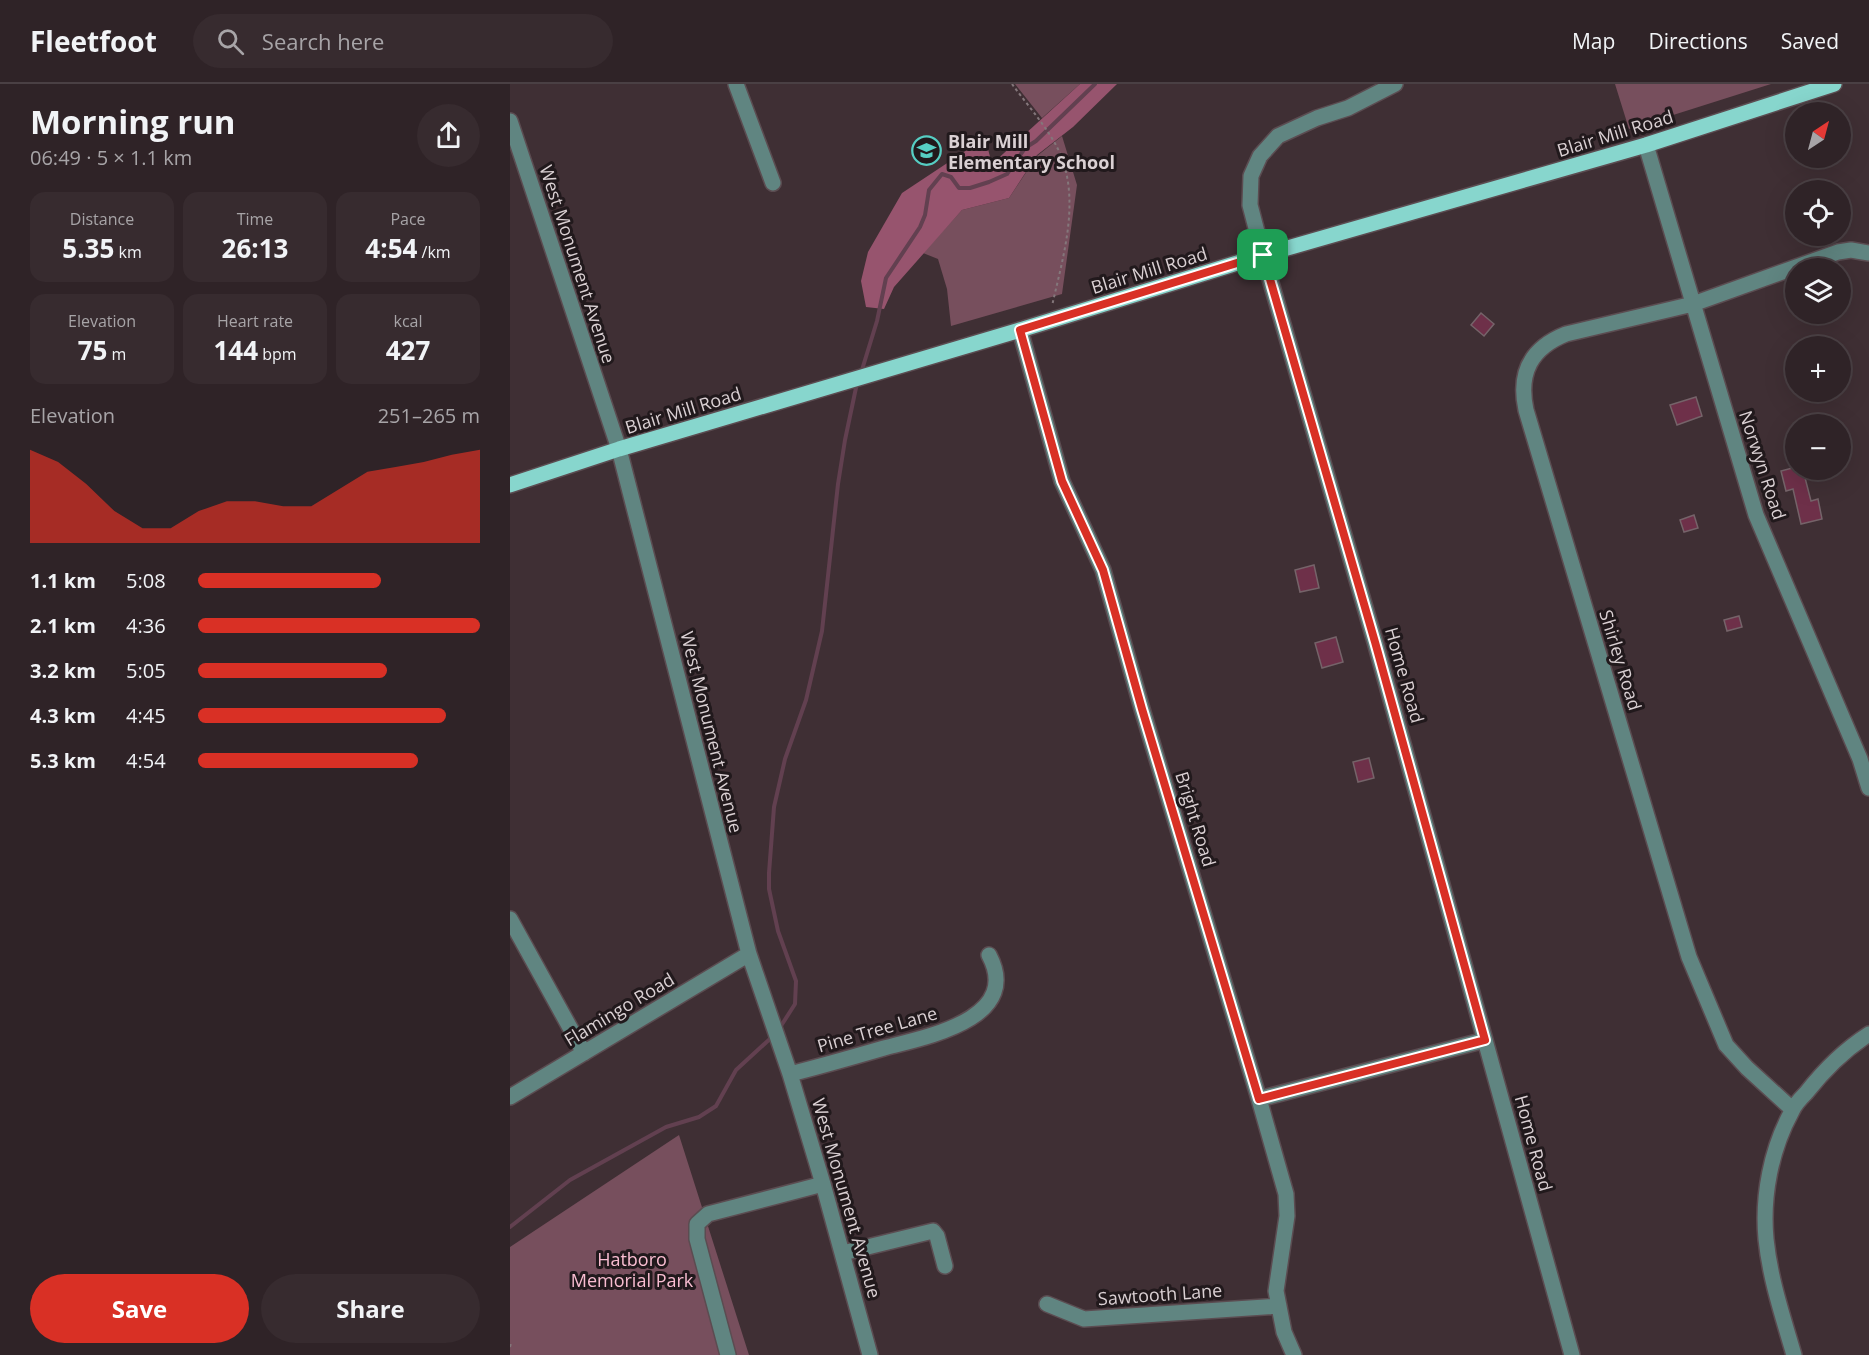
<!DOCTYPE html>
<html lang="en">
<head>
<meta charset="utf-8">
<style>
  :root { --surface:#2f2327; --page:#372b2f; --text:#f1f3f6; --muted:#a7a4a7; --line:#4a4044; --accent:#d93025 }
  body { margin:0; font-family:"Open Sans",sans-serif; background:var(--page); color:var(--text); height:100vh; display:flex; flex-direction:column; font-size:22px; white-space:nowrap }
  * { box-sizing:border-box; margin:0 }
  p { font-size:20px; color:var(--muted) }
  .icon { flex:none; width:33px; height:33px; fill:none; stroke:currentColor; stroke-width:2; stroke-linecap:round; stroke-linejoin:round }
  .map { position:relative; flex:1; overflow:hidden }
  .sheet { display:flex; flex-direction:column; background:var(--surface); width:510px }
  .sheet>* { flex:none }
  .needle { width:39px; rotate:36deg }
  .buttons { position:absolute; left:1275px; top:18px; display:grid; gap:12px }
  .buttons a { display:grid; place-items:center; width:66px; height:66px; border-radius:50%; background:var(--surface); box-shadow:0 6px 24px #0002,0 0 0 2px var(--line); font-size:30px }
  .pin { position:absolute; display:grid; place-items:center; width:51px; height:51px; color:#fff; margin:-26px; border-radius:12px; box-shadow:0 3px 9px #0006 }
  .round { display:grid; place-items:center; flex:none; width:63px; height:63px; border-radius:32px; background:var(--page) }
  .overview { display:flex; align-items:center; justify-content:space-between; height:102px; padding:0 30px }
  h1 { font-size:33px; font-weight:700; line-height:45px }
  .figures { display:grid; grid-template-columns:repeat(3,1fr); gap:9px; height:102px; padding:6px 30px }
  .figures div { display:grid; align-content:center; border-radius:15px; background:var(--page); text-align:center }
  .figures b { font-size:26px; font-weight:700 }
  .figures small { font-size:16px; font-weight:400 }
  .figures p { font-size:16px }
  .chart { height:168px; padding:12px 30px }
  .chart p { display:flex; justify-content:space-between }
  .chart svg { width:100%; height:108px; margin-top:6px; fill:var(--accent); opacity:.7 }
  .primary-button { display:flex; gap:12px; margin-top:auto; padding:12px 30px }
  .primary-button a { flex:1; height:69px; border-radius:36px; background:var(--accent); color:#fff; font-size:24px; font-weight:700; line-height:69px; text-align:center }
  .primary-button a+a { background:var(--page); color:var(--text) }
  ul { padding:0 30px; list-style:none; font-size:20px }
  li { display:grid; grid-template-columns:96px 72px 1fr; align-items:center; height:45px }
  li i { height:15px; border-radius:8px; background:var(--accent) }
  header { display:flex; align-items:center; gap:36px; box-sizing:border-box; height:84px; padding:0 30px; background:var(--surface); border-bottom:2px solid var(--line) }
  header strong { font-size:28px }
  nav { display:flex; gap:33px; margin-inline-start:auto; font-size:21px }
  .search { width:420px; height:54px; background:var(--page); display:flex; align-items:center; gap:15px; box-sizing:border-box; padding:0 21px; border-radius:33px; color:var(--muted); font-size:22px }
  main { display:flex; flex:1; min-height:0 }
  .map>svg:first-child { display:block }
</style>
</head>
<body>
<header>
<strong>Fleetfoot</strong>
<div class="search"><svg class="icon" aria-label="search" viewBox="0 0 24 24"><circle cx="10" cy="10" r="6"/><path d="M15 15l6 6"/></svg>Search here</div>
<nav><a>Map</a><a>Directions</a><a>Saved</a></nav>
</header>
<main>
<section class="sheet">
<div class="overview"><div><h1>Morning run</h1><p>06:49 · 5 × 1.1 km</p></div><a class="round"><svg class="icon" aria-label="share" viewBox="0 0 24 24"><path d="M12 15V3M7 8l5-5 5 5M5 13v7h14v-7"/></svg></a></div>
<div class="figures">
<div><p>Distance</p><b>5.35<small> km</small></b></div>
<div><p>Time</p><b>26:13</b></div>
<div><p>Pace</p><b>4:54<small> /km</small></b></div>
</div>
<div class="figures">
<div><p>Elevation</p><b>75<small> m</small></b></div>
<div><p>Heart rate</p><b>144<small> bpm</small></b></div>
<div><p>kcal</p><b>427</b></div>
</div>
<div class="chart"><p><span>Elevation</span>251–265 m</p>
<svg viewBox="0 0 160 44" preserveAspectRatio="none"><path d="M0 44V6L10 11L20 20L30 31L40 38L50 38L60 31L70 27L80 27L90 29L100 29L110 22L120 15L130 13L140 11L150 8L160 6V44z"/></svg>
</div>
<ul>
<li><b>1.1 km</b>5:08<i style="width:65%"></i></li>
<li><b>2.1 km</b>4:36<i style="width:100%"></i></li>
<li><b>3.2 km</b>5:05<i style="width:67%"></i></li>
<li><b>4.3 km</b>4:45<i style="width:88%"></i></li>
<li><b>5.3 km</b>4:54<i style="width:78%"></i></li>
</ul>
<div class="primary-button"><a>Save</a><a>Share</a></div>
</section>
<div class="map">
<svg width="1359" height="1271" viewBox="0 0 1359 1271">
  <rect width="100%" height="100%" fill="#3f2f34"/>
  <path fill="#774f5d" d="M505,0H570L532,34Z
    M1105,0H1261L1119,45Z
    M552,52L567,101L552,210L441,242L437,205L428,175L413,169L452,126L499,114L527,72Z
    M169,1051L239,1271H0V1163Z"/>
  <path fill="#97546e" d="M570,0H607L563,43L527,71L499,114L452,126L384,203L374,225L356,223L351,197L358,168L392,109L475,54L482,80Z"/>
  <g fill="none" stroke-linecap="round" stroke-linejoin="round">
    <path stroke="#624050" stroke-width="4" d="M351,289L367,237L376,194L410,143L415,131L419,106L432,90L441,93L449,104H460L479,98L497,90L515,64L526,57L585,0
      M269,945L285,920L286,897L268,847L259,805V789L264,723L275,675L296,616L312,547L328,400L335,356L347,299
      M0,1143L60,1096L156,1043L189,1033L206,1022L226,986L262,953"/>
  </g>
  <path fill="#6e3049" stroke="#756369" stroke-width="1.5" d="M971,229L984,240L974,252L961,241Z
    M1186,313L1192,332L1167,341L1160,321Z
    M1286,383V386H1293L1301,417L1308,415L1312,435L1291,440L1283,405L1276,407L1271,387Z
    M1184,431L1188,444L1174,448L1170,436Z
    M804,481L809,504L790,508L785,486Z
    M1229,532L1232,543L1217,547L1214,536Z
    M826,553L833,578L812,584L805,559Z
    M859,674L864,694L848,698L843,678Z"/>
  <g fill="none" stroke-linecap="round" stroke-linejoin="round">
    <defs>
      <path id="minor" d="M226,0L263,99
        M885,0L838,24L807,34L768,52L750,72L741,92L740,121L753,171L865,558L1062,1271
        M0,37L109,365L239,870L280,990L313,1100L360,1271
        M1136,61L1246,431L1350,675L1359,704
        M510,246L552,397L593,486L632,625L749,1015L776,1110L777,1132L766,1207L774,1248L784,1271
        M0,835L74,969
        M280,990C312,982 343,973 374,964C416,953 513,935 479,871
        M0,1013L239,870
        M749,1015L975,956
        M1282,1025L1237,984L1216,961L1179,873L1016,326C1008,289 1021,264 1056,250L1183,220L1328,168L1341,166L1359,169
        M333,1169L423,1147L427,1152L435,1182
        M537,1220L574,1235L769,1222
        M218,1271L187,1155V1140L198,1130L313,1100
        M1284,1271C1273,1233 1260,1195 1256,1155C1252,1112 1261,1065 1282,1027C1285,1020 1291,1014 1296,1009C1314,986 1334,966 1359,950"/>
      <path id="major" d="M0,401L109,365L510,246L753,171L1136,61L1324,0"/>
    </defs>
    <use href="#minor" stroke="#5b4c51" stroke-width="18"/>
    <use href="#major" stroke="#5b4c51" stroke-width="18"/>
    <path stroke="#84777b" stroke-width="2" stroke-dasharray="3 3" stroke-linecap="butt" d="M502,0C515,18 531,36 543,56C574,107 554,168 542,222
      M0,1263L1,1259"/>
    <use href="#minor" stroke="#608581" stroke-width="15"/>
    <use href="#major" stroke="#87d6cd" stroke-width="15"/>
  </g>
  <g fill="none" stroke-linecap="round" stroke-linejoin="round">
    <defs>
      <path id="route" d="M753,171L865,558L975,956L749,1015L632,625L593,486L552,397L510,246Z"/>
    </defs>
    <use href="#route" stroke="#fff" stroke-width="12"/>
    <use href="#route" stroke="#d93025" stroke-width="8"/>
  </g>
  <defs>
    <symbol id="school-ring" viewBox="-11 -11 22 22"><circle r="9.5" fill="#21191c" stroke="#56cec3" stroke-width="1.5"/><path d="M0-5L7-2L0 1L-7-2ZM-4 1L0 2.5L4 1V4Q0 6-4 4Z" fill="#56cec3"/></symbol>
  </defs>
  <g fill-rule="evenodd">
    <use href="#school-ring" x="400" y="50" width="33" height="33"/>
  </g>
  <g text-anchor="middle" dominant-baseline="central" stroke-width="6" stroke-linejoin="round" paint-order="stroke">
    <g font-size="18" fill="#dad0d3" stroke="#21191c">
      <text transform="translate(1105 49) rotate(-17)">Blair Mill Road</text>
      <text transform="translate(68 180) rotate(72)">West Monument Avenue</text>
      <text transform="translate(639 186) rotate(-17)">Blair Mill Road</text>
      <text transform="translate(173 326) rotate(-17)">Blair Mill Road</text>
      <text transform="translate(1253 381) rotate(72)">Norwyn Road</text>
      <text transform="translate(1111 576) rotate(73)">Shirley Road</text>
      <text transform="translate(895 591) rotate(74)">Home Road</text>
      <text transform="translate(202 648) rotate(76)">West Monument Avenue</text>
      <text transform="translate(686 735) rotate(73)">Bright Road</text>
      <text transform="translate(109 925) rotate(-31)">Flamingo Road</text>
      <text transform="translate(367 945) rotate(-16)">Pine Tree Lane</text>
      <text transform="translate(1024 1059) rotate(75)">Home Road</text>
      <text transform="translate(337 1114) rotate(74)">West Monument Avenue</text>
      <text transform="translate(650 1210) rotate(-4)">Sawtooth Lane</text>
    </g>
    <g font-size="18" font-weight="bold" fill="#dad0d3" stroke="#21191c" text-anchor="start">
      <text x="438" y="57">Blair Mill<tspan x="438" dy="21">Elementary School</tspan></text>
    </g>
    <g font-size="18" fill="#f9bdd1" stroke="#21191c">
      <text x="122" y="1175">Hatboro<tspan x="122" dy="21">Memorial Park</tspan></text>
    </g>
  </g>
</svg>
<div class="buttons">
<a><svg class="needle" viewBox="-14 -14 28 28"><path d="M0-13l5 13h-10z" fill="#e53935"/><path d="M0 13l5-13h-10z" fill="#a7a4a7"/></svg></a>
<a><svg class="icon" aria-label="locate" viewBox="0 0 24 24"><circle cx="12" cy="12" r="6"/><path d="M12 2v4M12 18v4M2 12h4M18 12h4"/></svg></a>
<a><svg class="icon" aria-label="layers" viewBox="0 0 24 24"><path d="M12 4l9 5-9 5-9-5zM3 14l9 5 9-5"/></svg></a>
<a>+</a>
<a>−</a>
</div>
<div class="pin" style="left:753px;top:171px;background:#1e9e55"><svg class="icon" aria-label="arrive" viewBox="0 0 24 24"><path d="M6 21V4h12l-3 4 3 4H6"/></svg></div>
</div>
</main>
</body>
</html>
